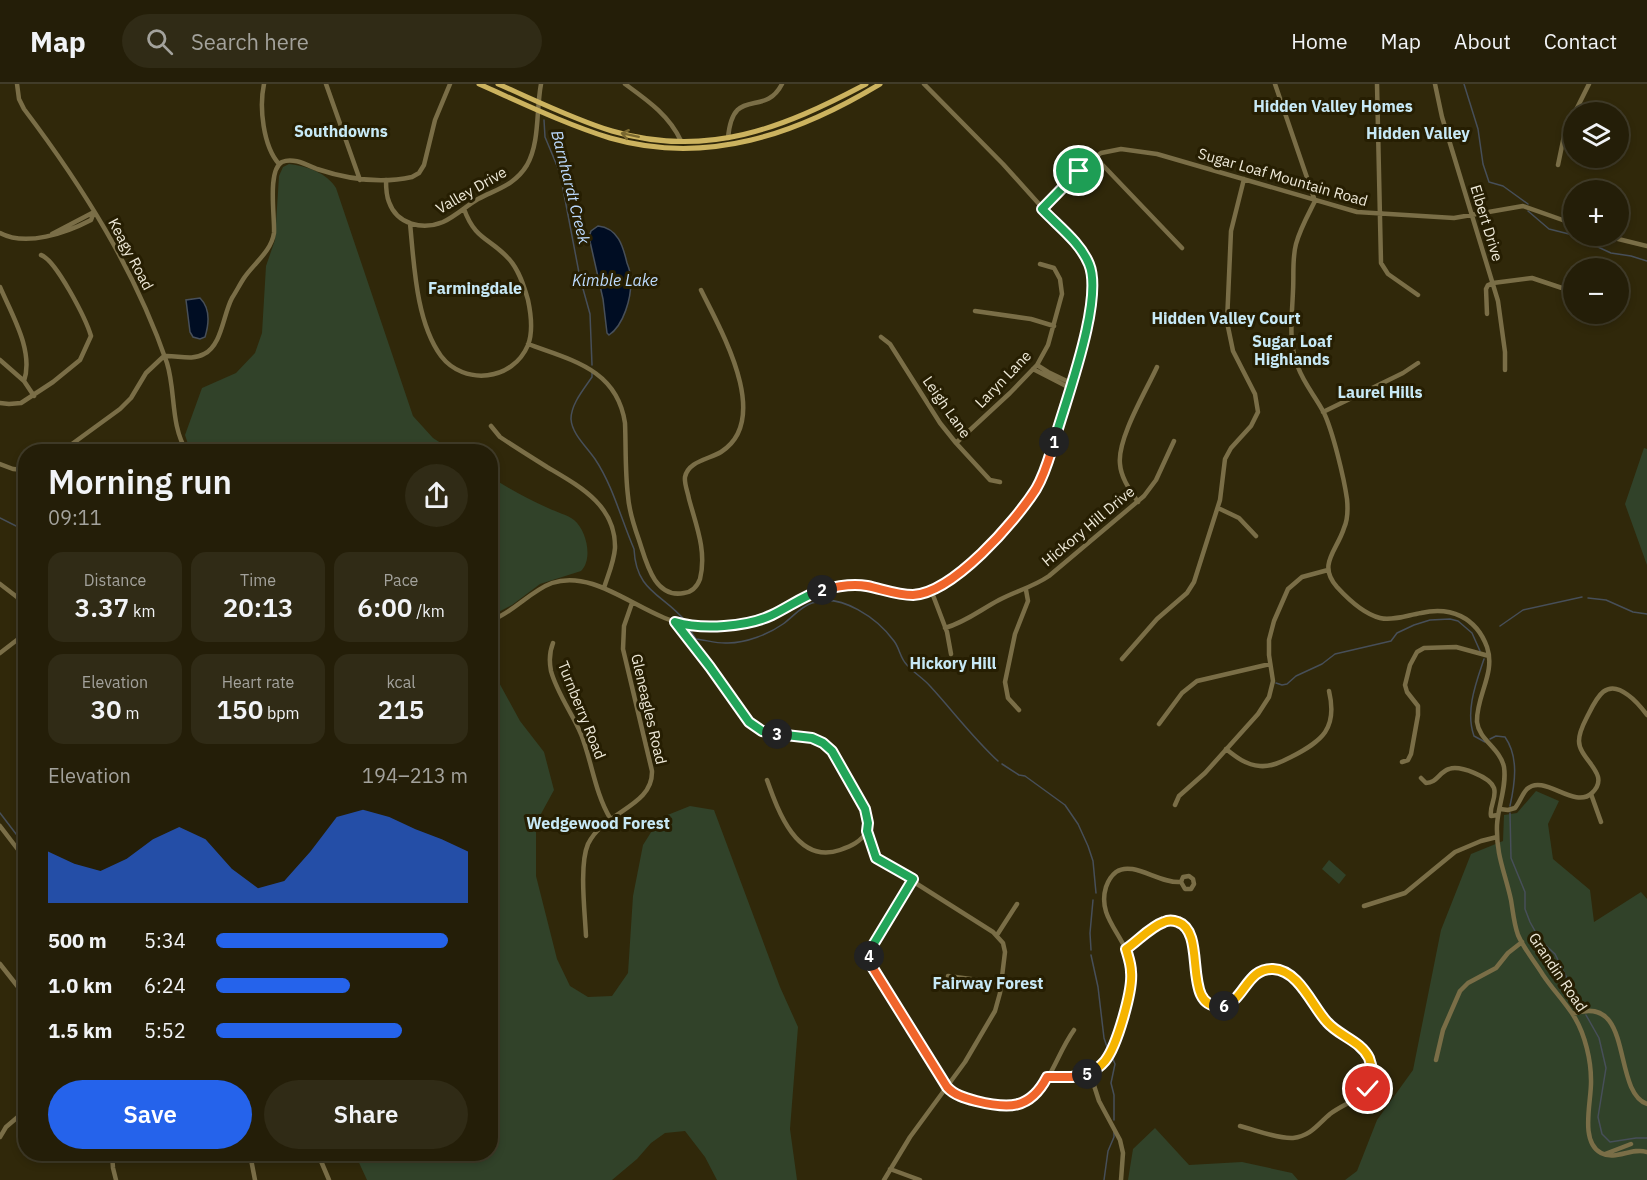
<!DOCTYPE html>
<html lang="en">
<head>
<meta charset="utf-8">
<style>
  :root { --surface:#241e08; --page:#302b16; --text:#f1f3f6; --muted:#a3a29c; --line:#413c29; --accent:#2563eb }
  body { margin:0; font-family:"IBM Plex Sans",sans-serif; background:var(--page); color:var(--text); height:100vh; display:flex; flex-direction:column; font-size:22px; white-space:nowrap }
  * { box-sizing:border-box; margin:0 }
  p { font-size:20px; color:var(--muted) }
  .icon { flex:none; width:33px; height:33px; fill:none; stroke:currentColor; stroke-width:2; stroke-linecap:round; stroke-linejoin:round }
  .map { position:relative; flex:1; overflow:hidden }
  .sheet { position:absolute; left:18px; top:360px; width:480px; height:717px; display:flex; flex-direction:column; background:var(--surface); border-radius:24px; box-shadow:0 3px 9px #0003,0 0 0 2px var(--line) }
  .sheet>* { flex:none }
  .fabs { position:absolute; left:1563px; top:18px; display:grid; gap:12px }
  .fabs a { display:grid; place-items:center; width:66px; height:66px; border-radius:50%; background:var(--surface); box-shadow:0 3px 9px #0003,0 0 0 2px var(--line); font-size:30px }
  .pin { position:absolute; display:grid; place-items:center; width:51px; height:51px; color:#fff; margin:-26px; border:3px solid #fff; border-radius:50%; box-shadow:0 2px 6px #0007 }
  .km { position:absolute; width:30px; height:30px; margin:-15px; border-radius:50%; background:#222; color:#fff; font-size:16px; line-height:30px; text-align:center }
  .round { display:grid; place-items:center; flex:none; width:63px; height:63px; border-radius:32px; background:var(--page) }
  .summary { display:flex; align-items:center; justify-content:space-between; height:102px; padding:0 30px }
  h1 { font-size:33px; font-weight:600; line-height:45px }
  .metrics { display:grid; grid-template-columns:repeat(3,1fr); gap:9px; height:102px; padding:6px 30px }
  .metrics div { display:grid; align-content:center; border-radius:15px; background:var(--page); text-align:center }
  .metrics b { font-size:26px; font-weight:600 }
  .metrics small { font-size:16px; font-weight:400 }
  .metrics p { font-size:16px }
  .chart { height:168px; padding:12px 30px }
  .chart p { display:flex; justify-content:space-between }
  .chart svg { width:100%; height:108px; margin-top:6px; fill:var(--accent); opacity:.7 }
  .action { display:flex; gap:12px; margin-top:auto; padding:12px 30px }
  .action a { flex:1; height:69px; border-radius:36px; background:var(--accent); color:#fff; font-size:24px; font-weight:600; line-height:69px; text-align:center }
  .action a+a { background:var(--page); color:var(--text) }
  ul { padding:0 30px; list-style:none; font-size:20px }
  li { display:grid; grid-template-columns:96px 72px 1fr; align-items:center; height:45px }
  li i { height:15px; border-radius:8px; background:var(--accent) }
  header { display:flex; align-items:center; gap:36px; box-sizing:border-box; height:84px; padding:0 30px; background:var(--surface); border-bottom:2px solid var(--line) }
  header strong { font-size:28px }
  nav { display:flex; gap:33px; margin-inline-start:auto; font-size:21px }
  .search { width:420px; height:54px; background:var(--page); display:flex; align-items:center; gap:15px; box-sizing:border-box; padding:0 21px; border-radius:33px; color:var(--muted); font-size:22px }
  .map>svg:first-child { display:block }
</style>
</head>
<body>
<header>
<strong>Map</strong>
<div class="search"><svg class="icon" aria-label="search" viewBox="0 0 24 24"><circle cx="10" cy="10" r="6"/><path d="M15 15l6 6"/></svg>Search here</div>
<nav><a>Home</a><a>Map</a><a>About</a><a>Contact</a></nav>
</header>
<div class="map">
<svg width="1647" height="1096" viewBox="0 0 1647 1096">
  <rect width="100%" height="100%" fill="#30280a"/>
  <path fill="#314229" d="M289,80C307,82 327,89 336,104L413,332L433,354L453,367H198L188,360L185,351L202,304L236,289L255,269L262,249L266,182L275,156L279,92L283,83Z
    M1644,364L1647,365V481L1625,420Z
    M491,393C509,405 528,415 548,424C556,428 568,431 574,436C587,447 593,475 581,487L540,500L512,521L491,532Z
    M491,584L520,637L544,668L554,706L536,739V792L557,875L570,902L588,913L612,912L628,889L633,812L643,761L660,734L690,722L714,726L780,903L798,943L790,1045L797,1096H717L705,1073L685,1047L665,1049L651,1059L637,1075L612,1096H367L355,1070H490Z
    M1536,707L1559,717L1548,740L1553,775L1590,806L1594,838L1641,808L1647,815V1096H1345L1357,1087L1377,1036L1413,986L1441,846L1471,770L1503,757L1504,731L1517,729Z
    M1329,776L1346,791L1339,800L1322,785Z
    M1155,1044L1189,1081L1242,1078L1292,1089L1298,1096H1128L1133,1065Z"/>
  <path fill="#000d23" stroke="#474f59" stroke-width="1.5" d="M598,142C618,144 623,162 627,179C629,184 631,191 631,197C631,214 624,241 609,251L607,249L603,215L589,153L591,147Z
    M200,214C210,224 209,240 205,253L200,255L193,253L190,248L186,216Z"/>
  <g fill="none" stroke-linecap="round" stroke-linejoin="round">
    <path stroke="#474f59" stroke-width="1.5" d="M1464,0L1478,45L1483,80L1489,98L1503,102L1528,120
      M544,36L545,53L560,89L580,194L590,230L592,281
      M1528,127L1549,145L1573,151
      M1574,152L1611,169L1631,172L1647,177
      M592,289V293C584,305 571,320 571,335C572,350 586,362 595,375C613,402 621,435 634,465C636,509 664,510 686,538
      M0,434L26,447
      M1588,514L1606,516L1633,528L1647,530
      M1500,542L1523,526L1582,513
      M688,543L696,555C706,556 718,560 728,559C746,559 769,550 783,540C793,533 800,523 812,519C841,508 878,535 894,557C900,565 900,574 907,581C914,589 923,594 930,602C953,627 973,654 998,677
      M1484,575C1476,599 1465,627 1474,652L1485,658
      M1276,599L1282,601L1287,600L1296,592L1322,580L1335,570L1391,557L1397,549L1414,541L1430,536L1450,535L1458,537L1472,549L1480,567
      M1490,655L1496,652L1505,653C1519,673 1515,699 1510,722
      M1002,680L1019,691L1025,692L1065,721L1078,740L1088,762L1093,777L1096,809
      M0,729L26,763
      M1510,729L1511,774L1525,808V825L1530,838L1540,856L1555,870L1582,924
      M1091,866L1090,849L1093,816
      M1091,871L1098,903L1104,954L1108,966
      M1586,931L1599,954L1606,984L1598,1033L1602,1050L1610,1058L1636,1054H1647
      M1112,973L1115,980L1111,999L1114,1011V1036
      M1104,1096L1108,1067L1114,1053V1047"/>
    <path stroke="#7a6e47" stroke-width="4.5" d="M17,0L19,15L24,25C83,103 135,186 167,279C176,308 170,341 187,368
      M264,0C259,23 263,62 279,80
      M326,0L360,96
      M625,0C647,16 669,31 681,57
      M1275,0L1315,117C1308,131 1300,145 1296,160C1292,175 1294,191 1293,207C1292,233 1288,258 1298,283C1304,300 1316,313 1324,329C1333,348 1344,394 1347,415C1348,425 1348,435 1344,444C1337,467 1317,480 1337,503C1348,515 1364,530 1380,534C1393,537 1408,531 1421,529C1450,522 1476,533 1487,563C1496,589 1476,612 1477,638C1479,656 1500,664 1504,683C1507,702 1498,722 1497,741C1496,772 1505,788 1511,816C1513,828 1514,840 1518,851C1524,865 1535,878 1543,891C1553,906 1566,919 1575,934C1585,951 1591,976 1591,996C1592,1016 1579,1057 1601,1069C1616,1077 1631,1063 1647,1068
      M1377,0L1381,179L1388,190L1418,211
      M1435,0L1442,33L1498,217L1505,268V286
      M1575,28L1589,0
      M728,54C733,0 764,35 782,0
      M1095,73L1182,164
      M1558,81L1564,52L1574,32
      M386,96C386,103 386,111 389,118C397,141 423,146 443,138C456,132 466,122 478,115C497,105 515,101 527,81C540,58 536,26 541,0
      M1042,125L1089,78L1101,69L1121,65L1157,70L1357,128L1454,134L1523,122L1574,140
      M410,139C414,180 416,238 441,272C464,302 513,297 528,261C533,248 531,230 528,216C524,202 519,186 509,175C490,154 475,156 464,125
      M0,149C26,163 66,149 91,136L94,128
      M52,150L94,128
      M1606,152L1647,162
      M0,203C12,231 34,267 24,297
      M975,227L1031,235L1054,242
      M1487,230L1486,205L1488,201L1493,199L1532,194L1574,208
      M881,253L890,260L940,339L956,359L990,396L1000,398
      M528,260C571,276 617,285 625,339C626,363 625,388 628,412C629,427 634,442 639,456C646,477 654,515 684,509C692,508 697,503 700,495C707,467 696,441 689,415C688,408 684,400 685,393C688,377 710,375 721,368C773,335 720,245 701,206
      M0,276L24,297L34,312
      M1037,281L1048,288L1071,299
      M1033,285L1070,304
      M0,319L9,320L21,319L53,298L80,276L91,252C86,235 56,176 41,171
      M1323,328L1403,289L1418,279
      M491,342L500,353C515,363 531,373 547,383C579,402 616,421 615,464C614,478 608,491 604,504
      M956,359L1010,309L1037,281L1048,261L1062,210L1060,195L1054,184L1040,180
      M61,368L120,325L131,314L146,289L164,272C177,271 192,277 204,270C222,261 223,231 232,214C236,208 240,200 244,194C254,179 271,168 274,149C275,134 267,86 282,78C293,73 307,81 317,85C347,95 380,100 412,93L419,89L424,81L435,36L450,0
      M0,380L13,385L26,386
      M1138,418C1130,406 1121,394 1120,380C1117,355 1146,307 1157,283
      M1218,424L1239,434L1256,452
      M0,500L17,513L26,526
      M931,506L947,548L951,570
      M490,537C513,529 530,507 552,499C599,483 647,539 696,542C719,544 750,542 771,531C793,521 809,508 833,503C866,496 895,516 922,509C948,503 970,482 987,463C1005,444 1024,425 1037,403C1049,382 1054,358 1060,335C1070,302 1080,269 1089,235L1093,212V195L1089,180L1083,169L1003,80L924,0
      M676,539L753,641L767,649L811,654L828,662L836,672L865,725L868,739L867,747L876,774L993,848L1003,859L1005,868L1000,909L995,927L965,978L910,1053L884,1096
      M945,544C966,538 980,526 999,516C1016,507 1033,503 1049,492L1144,412L1156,396L1174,357
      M553,559C549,569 549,577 551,587C557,609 572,629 581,650C592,678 595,709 610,734
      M0,569L26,549
      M1122,575L1157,535L1187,509L1194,498L1220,416L1225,375L1231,364L1251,342L1258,328L1255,310L1233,267L1227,238L1231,147L1244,95
      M1019,626L1008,614L1005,598L1015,550L1028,517L1026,506
      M1159,640L1182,609L1197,597L1270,580
      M1226,665C1236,673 1246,681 1260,682C1271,683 1281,678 1291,673C1322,657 1338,645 1329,607
      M1402,678L1408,676L1411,670L1418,631V622L1407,608L1405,601L1410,581L1417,568L1424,564L1456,563L1489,572
      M1421,694L1426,699C1437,699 1439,688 1449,685C1460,681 1490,693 1494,704C1497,714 1489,722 1491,732L1498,731
      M767,696C778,727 797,781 840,766C851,762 861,758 867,747
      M1591,710L1601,738
      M1175,721L1179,712L1205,689L1258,630L1269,613L1273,597L1269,571V556L1274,537L1288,505L1302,493L1328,486
      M1500,725L1508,726L1515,724C1520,718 1522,710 1527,705C1544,689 1574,726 1592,709C1612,690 1579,676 1579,657C1579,647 1584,639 1588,631C1597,613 1606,594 1628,611C1635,616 1641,623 1647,631
      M0,742L26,776
      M913,795L870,866L871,881L950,1006C961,1014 976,1017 989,1020C1046,1031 1049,981 1074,946
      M1364,822L1405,809L1455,768L1481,757L1497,753
      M997,851L1017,820
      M586,852C585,829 579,781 588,760C604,727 653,723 652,687L623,565L624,542L632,519
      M1126,865C1137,857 1149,844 1163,839C1206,821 1186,908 1210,920C1241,936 1245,870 1285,888C1302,896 1315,926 1328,940C1340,953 1362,958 1369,975C1384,1011 1351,1014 1330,1030C1318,1040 1311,1052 1293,1054C1277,1055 1256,1046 1240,1042
      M0,880L26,913
      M948,892L1001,899
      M1573,930C1635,908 1611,1007 1647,1020
      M1436,976L1443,946L1460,907L1468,899L1496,884L1508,869L1522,858
      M1090,989L1099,1017L1120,1056L1123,1069L1121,1096
      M1047,993C1064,994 1082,995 1096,985C1116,973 1134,906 1131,884C1130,878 1128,872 1126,866C1117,845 1098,829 1106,803C1108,797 1111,792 1116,788C1133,776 1159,800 1181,798L1185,805H1191L1194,800L1193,795L1189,792L1183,793L1181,798
      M0,1053L6,1043L26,1026
      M112,1070L113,1084L116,1096
      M250,1070L255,1096
      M318,1070L329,1096
      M1605,1070L1631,1060
      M890,1085L920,1096"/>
    <path stroke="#ccb35f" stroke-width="5" d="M479,0C522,19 565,40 610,54C707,82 797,50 880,0
      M498,0C535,16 573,35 612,47C707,75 783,44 866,0"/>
  </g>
  <defs><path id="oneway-shaft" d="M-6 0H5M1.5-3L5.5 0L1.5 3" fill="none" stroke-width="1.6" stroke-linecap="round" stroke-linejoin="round" transform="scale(1.5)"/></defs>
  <use stroke="#796830" href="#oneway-shaft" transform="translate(630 51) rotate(-168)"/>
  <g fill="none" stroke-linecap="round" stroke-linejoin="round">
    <defs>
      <path id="split-1" d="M1054,358C1065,318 1104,216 1089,180C1080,158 1058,142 1042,125L1079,87"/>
      <path id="split-2" d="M822,506C837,502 852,499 867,502C882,505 897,511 913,511C953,509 1015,438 1036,405C1045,390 1049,374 1054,358"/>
      <path id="split-3" d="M777,650L762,647L749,638L710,583L675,538C702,546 747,543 772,531C789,523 803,512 822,506"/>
      <path id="split-4" d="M777,650L812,654L823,659L832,667L865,725L868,739L867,747L876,774L913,795L870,866L869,872"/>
      <path id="split-5" d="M869,872L871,881L947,1003C954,1011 965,1014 976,1017C1008,1025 1030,1026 1047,993H1072L1087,990"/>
      <path id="split-6" d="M1087,990C1094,987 1100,983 1105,977C1117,962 1133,906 1131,888C1131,880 1128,872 1126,865C1138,857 1150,843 1164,838C1168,836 1173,836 1178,838C1209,849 1179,928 1224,922"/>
      <path id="split-7" d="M1224,922C1245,915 1247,884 1273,885C1299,886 1312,922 1327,938C1339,952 1361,957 1369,974C1373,984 1372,995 1368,1005"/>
    </defs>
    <use href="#split-1" stroke="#fff" stroke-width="12"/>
    <use href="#split-2" stroke="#fff" stroke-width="12"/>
    <use href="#split-3" stroke="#fff" stroke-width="12"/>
    <use href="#split-4" stroke="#fff" stroke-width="12"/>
    <use href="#split-5" stroke="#fff" stroke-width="12"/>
    <use href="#split-6" stroke="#fff" stroke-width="12"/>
    <use href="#split-7" stroke="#fff" stroke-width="12"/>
    <use href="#split-1" stroke="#22a559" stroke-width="8"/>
    <use href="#split-2" stroke="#f0652b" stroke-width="8"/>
    <use href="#split-3" stroke="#22a559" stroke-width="8"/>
    <use href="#split-4" stroke="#22a559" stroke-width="8"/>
    <use href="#split-5" stroke="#f0652b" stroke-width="8"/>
    <use href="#split-6" stroke="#f5b400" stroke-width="8"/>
    <use href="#split-7" stroke="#f5b400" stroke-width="8"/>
  </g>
  <g text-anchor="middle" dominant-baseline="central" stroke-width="6" stroke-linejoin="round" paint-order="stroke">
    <g font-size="15" fill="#eee9d8" stroke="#261e02">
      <text transform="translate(1283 93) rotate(16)">Sugar Loaf Mountain Road</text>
      <text transform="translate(471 106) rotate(-30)">Valley Drive</text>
      <text transform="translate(1487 139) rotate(73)">Elbert Drive</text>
      <text transform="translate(131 170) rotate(62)">Keagy Road</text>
      <text transform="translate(1003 295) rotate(-46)">Laryn Lane</text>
      <text transform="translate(947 323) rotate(55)">Leigh Lane</text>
      <text transform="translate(1088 442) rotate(-40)">Hickory Hill Drive</text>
      <text transform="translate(649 625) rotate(77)">Gleneagles Road</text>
      <text transform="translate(582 626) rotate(68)">Turnberry Road</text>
      <text transform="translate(1558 888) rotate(56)">Grandin Road</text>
    </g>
    <g font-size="16" font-weight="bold" fill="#c7e9f6" stroke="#261e02">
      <text x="1333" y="22">Hidden Valley Homes</text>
      <text x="341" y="47">Southdowns</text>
      <text x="1418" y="49">Hidden Valley</text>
      <text x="475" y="204">Farmingdale</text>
      <text x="1226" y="234">Hidden Valley Court</text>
      <text x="1292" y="257">Sugar Loaf<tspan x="1292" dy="18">Highlands</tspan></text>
      <text x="1380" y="308">Laurel Hills</text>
      <text x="953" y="579">Hickory Hill</text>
      <text x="598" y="739">Wedgewood Forest</text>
      <text x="988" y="899">Fairway Forest</text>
    </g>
    <g font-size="16" font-style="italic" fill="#bddbff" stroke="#261e02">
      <text transform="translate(571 103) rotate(76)">Barnhardt Creek</text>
      <text x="615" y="196">Kimble Lake</text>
    </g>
  </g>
</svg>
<div class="fabs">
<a><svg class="icon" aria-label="layers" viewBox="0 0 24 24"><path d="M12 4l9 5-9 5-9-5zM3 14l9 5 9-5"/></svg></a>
<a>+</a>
<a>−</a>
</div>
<div class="pin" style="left:1079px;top:87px;background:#1e9e55"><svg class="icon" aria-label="arrive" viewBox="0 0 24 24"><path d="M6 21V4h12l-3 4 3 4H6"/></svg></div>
<div class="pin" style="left:1368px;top:1005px;background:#d93025"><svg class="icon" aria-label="check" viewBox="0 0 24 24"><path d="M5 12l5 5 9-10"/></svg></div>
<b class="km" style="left:1054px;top:358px">1</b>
<b class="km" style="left:822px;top:506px">2</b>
<b class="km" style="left:777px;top:650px">3</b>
<b class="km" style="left:869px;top:872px">4</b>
<b class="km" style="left:1087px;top:990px">5</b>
<b class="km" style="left:1224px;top:922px">6</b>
<section class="sheet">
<div class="summary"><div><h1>Morning run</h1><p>09:11</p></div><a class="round"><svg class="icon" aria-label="share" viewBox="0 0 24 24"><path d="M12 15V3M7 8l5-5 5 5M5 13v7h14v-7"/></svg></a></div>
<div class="metrics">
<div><p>Distance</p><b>3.37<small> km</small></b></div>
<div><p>Time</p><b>20:13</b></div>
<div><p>Pace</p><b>6:00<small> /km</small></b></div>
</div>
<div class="metrics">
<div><p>Elevation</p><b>30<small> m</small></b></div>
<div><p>Heart rate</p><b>150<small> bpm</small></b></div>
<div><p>kcal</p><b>215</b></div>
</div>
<div class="chart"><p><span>Elevation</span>194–213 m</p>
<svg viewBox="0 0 160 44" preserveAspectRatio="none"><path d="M0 44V23L10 28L20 31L30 26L40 18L50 13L60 18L70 30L80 38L90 35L100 23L110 9L120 6L130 9L140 14L150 18L160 23V44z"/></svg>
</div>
<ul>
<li><b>500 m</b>5:34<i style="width:92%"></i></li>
<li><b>1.0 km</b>6:24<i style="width:53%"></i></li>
<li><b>1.5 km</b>5:52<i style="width:74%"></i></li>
</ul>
<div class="action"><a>Save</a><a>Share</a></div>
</section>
</div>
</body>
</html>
